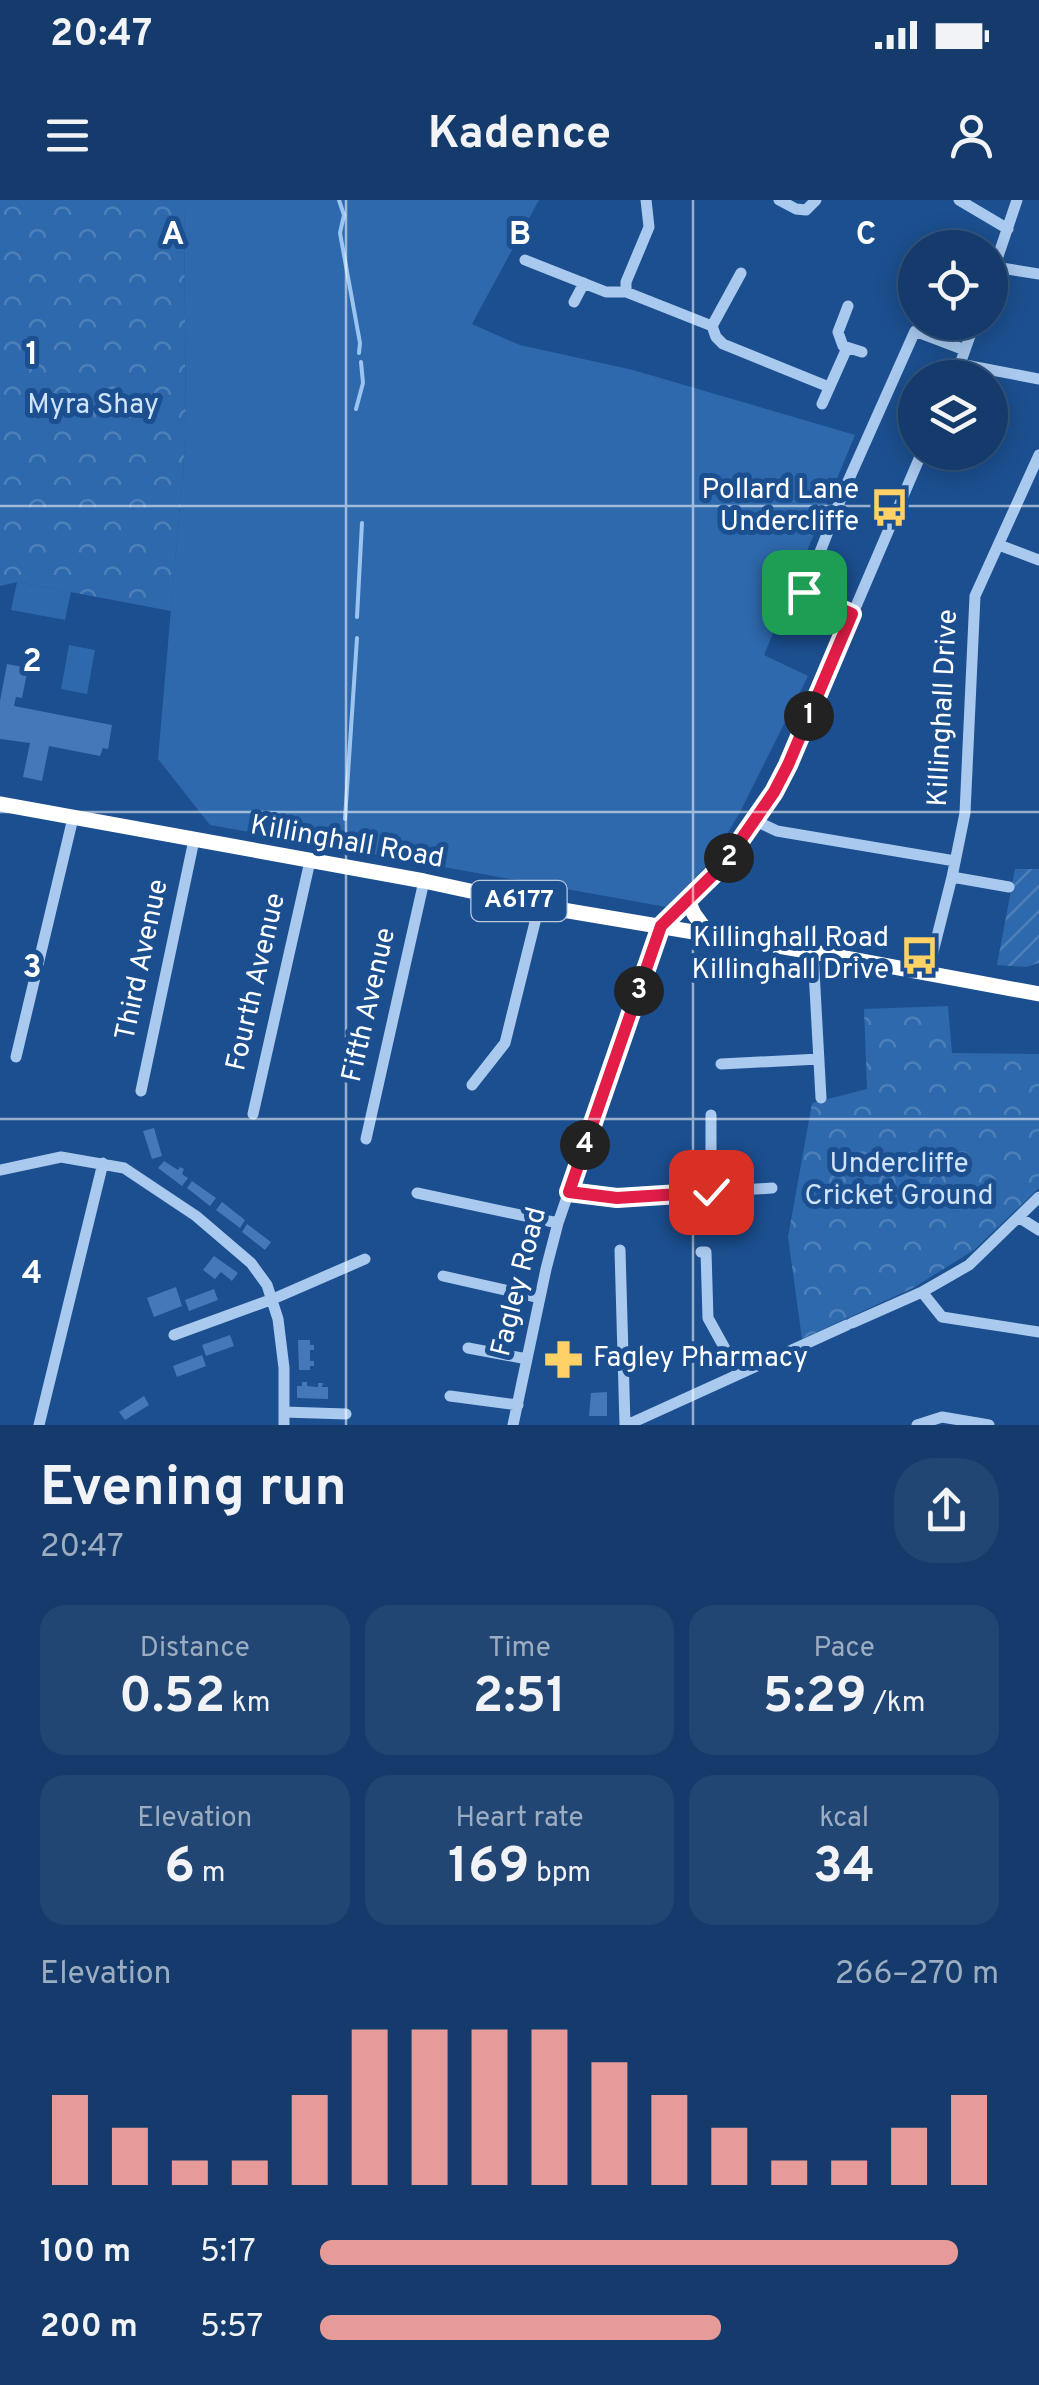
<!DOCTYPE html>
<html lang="en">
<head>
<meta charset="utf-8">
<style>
  :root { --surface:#143b6b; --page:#214673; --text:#f1f3f6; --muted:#9dadc1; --line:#33557e; --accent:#e69b98 }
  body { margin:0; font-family:Overpass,sans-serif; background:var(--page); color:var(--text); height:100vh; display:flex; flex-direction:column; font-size:38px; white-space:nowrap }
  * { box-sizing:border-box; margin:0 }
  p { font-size:32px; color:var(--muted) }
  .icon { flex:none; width:55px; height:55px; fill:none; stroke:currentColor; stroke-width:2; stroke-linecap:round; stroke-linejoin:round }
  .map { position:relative; height:1225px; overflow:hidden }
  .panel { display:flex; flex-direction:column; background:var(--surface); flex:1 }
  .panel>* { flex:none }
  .buttons { position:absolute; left:898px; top:30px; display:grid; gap:20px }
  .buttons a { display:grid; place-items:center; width:110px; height:110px; border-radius:50%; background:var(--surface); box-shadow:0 5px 25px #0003,0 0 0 2px var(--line); font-size:50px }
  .pin { position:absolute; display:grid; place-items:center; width:85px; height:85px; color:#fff; margin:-42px; border-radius:20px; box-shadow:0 5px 15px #0006 }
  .km { position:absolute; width:50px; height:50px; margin:-25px; border-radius:50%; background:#222; color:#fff; font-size:28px; line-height:50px; text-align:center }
  .round { display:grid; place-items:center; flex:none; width:105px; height:105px; border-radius:40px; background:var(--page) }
  .headline { display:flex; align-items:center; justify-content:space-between; height:170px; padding:0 40px }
  h1 { font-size:55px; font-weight:700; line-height:75px }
  .stats { display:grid; grid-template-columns:repeat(3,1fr); gap:15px; height:170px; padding:10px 40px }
  .stats div { display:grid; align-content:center; border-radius:25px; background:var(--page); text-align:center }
  .stats b { font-size:50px; font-weight:700 }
  .stats small { font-size:28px; font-weight:400 }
  .stats p { font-size:28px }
  .chart { height:280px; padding:20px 40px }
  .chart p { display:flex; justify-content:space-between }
  .chart svg { width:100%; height:180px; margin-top:10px; stroke:var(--accent); stroke-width:6 }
  ul { padding:0 40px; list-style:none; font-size:32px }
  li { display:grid; grid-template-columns:160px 120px 1fr; align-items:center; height:75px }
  li i { height:25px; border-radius:12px; background:var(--accent) }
  .status { display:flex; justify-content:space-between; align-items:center; height:70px; padding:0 50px; background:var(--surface); direction:ltr }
  .status svg { height:28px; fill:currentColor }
  header { display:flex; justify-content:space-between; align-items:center; height:130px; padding:0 40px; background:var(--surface); font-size:45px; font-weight:700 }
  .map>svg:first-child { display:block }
</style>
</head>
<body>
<div class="status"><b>20:47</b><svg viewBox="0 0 49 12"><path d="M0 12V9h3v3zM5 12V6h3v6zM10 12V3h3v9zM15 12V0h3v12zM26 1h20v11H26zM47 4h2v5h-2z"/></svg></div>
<header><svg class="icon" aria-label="menu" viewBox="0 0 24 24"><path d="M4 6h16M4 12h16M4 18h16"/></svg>Kadence<svg class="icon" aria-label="person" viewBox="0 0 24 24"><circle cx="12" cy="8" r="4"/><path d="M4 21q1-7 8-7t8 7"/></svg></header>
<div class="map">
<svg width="1039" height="1225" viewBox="0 0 1039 1225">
  <defs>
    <pattern id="forest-crowns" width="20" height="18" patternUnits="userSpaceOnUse" patternTransform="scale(2.5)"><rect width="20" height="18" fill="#2e69ad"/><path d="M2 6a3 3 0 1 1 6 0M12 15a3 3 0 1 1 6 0" fill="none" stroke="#4d80b9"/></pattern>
    <pattern id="garden-furrows" width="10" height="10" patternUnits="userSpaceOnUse" patternTransform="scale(2.5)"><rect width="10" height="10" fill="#2e69ad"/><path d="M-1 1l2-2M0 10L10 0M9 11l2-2" fill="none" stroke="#4d80b9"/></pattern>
  </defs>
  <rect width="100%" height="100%" fill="#1b4f8f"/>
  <path fill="#2e69ad" d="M184,0H539L472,124L520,145L633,170L855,235L764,455L808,476L739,614L710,662L666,707L210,625L158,559L186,236Z
    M17,382L71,392L65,420L11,410Z
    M69,445L95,450L87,494L61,489Z"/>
  <path fill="url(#forest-crowns)" d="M0,0H184L186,236L171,411L17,382L0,386Z
    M948,806L952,853L1039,854V988L974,1050L913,1088L802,1139L788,1037L812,903L867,889L864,809Z"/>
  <path fill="url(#garden-furrows)" d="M1015,669H1039V763L1026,767L997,765Z"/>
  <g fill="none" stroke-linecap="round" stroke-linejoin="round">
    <path stroke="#9cc4f0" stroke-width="4" d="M339,0L344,15L340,33L360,143L359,153
      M356,209L363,183L361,162
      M357,417L362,323
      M345,619L357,438"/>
  </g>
  <path fill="#4478b7" d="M7,464L28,468L22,498L16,497L14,506L112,525L108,549L103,548L100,556L49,546L42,581L23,577L30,543L0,539V501Z
    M154,928L162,956L152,959L143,931Z
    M164,961L178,970L180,967L184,969L182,974L188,978L182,986L158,968Z
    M192,981L216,998L210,1006L187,988Z
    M222,1002L245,1020L240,1028L216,1010Z
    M247,1024L271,1042L265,1050L242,1032Z
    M214,1056L238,1073L232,1081L221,1072L215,1079L203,1070Z
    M176,1087L182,1106L154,1117L147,1098Z
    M214,1089L218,1100L189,1111L185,1100Z
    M230,1135L234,1146L206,1156L202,1145Z
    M298,1140H310V1145H314V1150H310V1161H314V1166H310V1170H299Z
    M202,1155L206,1166L177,1177L173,1166Z
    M302,1182H307V1186L318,1187V1183H323L322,1187H328V1199L297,1198V1186H302Z
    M607,1192V1216H589L591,1193Z
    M144,1196L149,1205L125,1220L119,1212Z"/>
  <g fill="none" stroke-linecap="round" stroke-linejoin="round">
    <path stroke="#a9c9ee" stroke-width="11" d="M646,0L649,27L626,82V92L712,126L716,137L723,144L829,187
      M779,0L796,9L806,10L816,0
      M959,0L1008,29
      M525,60L606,92H626
      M995,67L1039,74
      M990,80L1017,0
      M574,102L584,83
      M848,106L838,132L843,146L862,152
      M712,126L741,73
      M960,164L1039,179
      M955,178L975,122
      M822,204L847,148
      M999,345L1039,360
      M853,414L804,393L845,288L915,131L965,150
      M756,621L777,631L955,661
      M952,677L1009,687
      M813,752L821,898
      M928,772L952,677L965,613L975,396L1039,255
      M16,857L73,618
      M721,864L819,859
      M472,885L505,843L539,706
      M141,891L194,640
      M253,914L310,661
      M711,915V992
      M366,939L424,681
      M0,970L61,957L124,968L196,1016L251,1063L267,1085L278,1119L284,1168V1225
      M569,992L617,998L772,988
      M417,993L558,1023
      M1020,1018L1039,1030
      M620,1050L625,1225
      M701,1052H706L708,1118L739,1174
      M443,1076L540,1098
      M922,1092L942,1117L1039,1132
      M852,1123L922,1092L969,1065L1039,997
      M174,1135L273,1099L365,1059
      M468,1148L527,1159
      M450,1196L518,1205
      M284,1212L346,1214
      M39,1225L103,963
      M513,1225L546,1069L558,1023L661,726L724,664L756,621L788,565L922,252
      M627,1225L847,1125
      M917,1225L942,1217L989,1225"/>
    <path stroke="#fff" stroke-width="15" d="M0,604L424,681L539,706L813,752L1039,794
      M687,699L694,714L710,736"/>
  </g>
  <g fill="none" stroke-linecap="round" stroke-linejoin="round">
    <defs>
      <path id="route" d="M711,992L617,998L569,992L661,726L724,664L774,592L788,565L852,414L804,392"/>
    </defs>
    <use href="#route" stroke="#fff" stroke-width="20"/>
    <use href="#route" stroke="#e11d48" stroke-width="12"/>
  </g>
  <path fill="none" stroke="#fff" stroke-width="2.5" stroke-opacity="0.55" d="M346,0V1225M693,0V1225M0,306H1039M0,612H1039M0,919H1039"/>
  <defs>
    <symbol id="bus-bare" viewBox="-9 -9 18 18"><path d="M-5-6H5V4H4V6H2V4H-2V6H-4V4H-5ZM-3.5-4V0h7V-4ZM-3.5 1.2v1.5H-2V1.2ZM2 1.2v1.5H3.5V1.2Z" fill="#ffd166" stroke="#1b4f8f" stroke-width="2.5" paint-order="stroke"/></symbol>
    <symbol id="pharmacy-bare" viewBox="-9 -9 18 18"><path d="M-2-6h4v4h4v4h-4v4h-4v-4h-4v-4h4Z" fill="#ffd166" stroke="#1b4f8f" stroke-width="2.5" paint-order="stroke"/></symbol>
  </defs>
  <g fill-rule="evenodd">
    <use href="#bus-bare" x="862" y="280" width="55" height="55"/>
    <use href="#bus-bare" x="892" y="728" width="55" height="55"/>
    <use href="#pharmacy-bare" x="536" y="1132" width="55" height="55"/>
  </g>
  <g text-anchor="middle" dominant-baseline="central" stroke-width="10" stroke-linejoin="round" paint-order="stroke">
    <rect fill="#1b4f8f" stroke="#bbcadd" stroke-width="2.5" x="471.5" y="681" width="95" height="40" rx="8"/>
    <g font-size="25" font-weight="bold" fill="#fff">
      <text x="519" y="701">A6177</text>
    </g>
    <g font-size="28" fill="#cfe3fa" stroke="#1b4f8f">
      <text x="93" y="206">Myra Shay</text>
      <text x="899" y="965">Undercliffe<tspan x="899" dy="32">Cricket Ground</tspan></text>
    </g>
    <g font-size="28" fill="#fff" stroke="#1b4f8f" text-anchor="end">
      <text x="859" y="291">Pollard Lane<tspan x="859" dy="32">Undercliffe</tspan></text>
      <text x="889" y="739">Killinghall Road<tspan x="889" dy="32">Killinghall Drive</tspan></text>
      <text x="593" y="1159" text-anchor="start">Fagley Pharmacy</text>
    </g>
    <g font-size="28" fill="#fff" stroke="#1b4f8f">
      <text transform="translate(944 508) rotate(-87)">Killinghall Drive</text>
      <text transform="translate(347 643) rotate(10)">Killinghall Road</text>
      <text transform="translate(143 760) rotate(-78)">Third Avenue</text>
      <text transform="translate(257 782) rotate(-77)">Fourth Avenue</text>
      <text transform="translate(370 805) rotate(-77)">Fifth Avenue</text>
      <text transform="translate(520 1082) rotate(-76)">Fagley Road</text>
    </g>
  </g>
  <g font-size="32" text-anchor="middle" font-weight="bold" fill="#fff" stroke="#1b4f8f" stroke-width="10" stroke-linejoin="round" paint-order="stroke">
    <text x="173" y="44">A</text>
    <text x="520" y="44">B</text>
    <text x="866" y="44">C</text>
    <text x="32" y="164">1</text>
    <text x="32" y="471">2</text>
    <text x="32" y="777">3</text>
    <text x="32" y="1083">4</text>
  </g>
</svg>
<div class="buttons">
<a><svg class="icon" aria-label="locate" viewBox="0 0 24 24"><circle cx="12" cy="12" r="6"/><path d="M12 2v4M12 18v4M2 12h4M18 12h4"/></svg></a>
<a><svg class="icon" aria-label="layers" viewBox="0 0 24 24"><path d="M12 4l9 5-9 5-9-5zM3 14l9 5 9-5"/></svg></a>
</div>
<div class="pin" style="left:804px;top:392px;background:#1e9e55"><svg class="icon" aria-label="arrive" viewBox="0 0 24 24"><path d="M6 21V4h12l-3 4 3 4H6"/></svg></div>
<div class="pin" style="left:711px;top:992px;background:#d93025"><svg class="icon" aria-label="check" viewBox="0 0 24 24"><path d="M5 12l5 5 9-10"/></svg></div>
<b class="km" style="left:809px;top:516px">1</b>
<b class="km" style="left:729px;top:658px">2</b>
<b class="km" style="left:639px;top:791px">3</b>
<b class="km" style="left:585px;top:945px">4</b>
</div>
<section class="panel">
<div class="headline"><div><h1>Evening run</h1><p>20:47</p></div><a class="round"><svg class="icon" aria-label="share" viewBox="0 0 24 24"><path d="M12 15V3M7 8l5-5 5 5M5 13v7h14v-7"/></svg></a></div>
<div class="stats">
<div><p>Distance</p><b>0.52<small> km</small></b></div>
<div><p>Time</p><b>2:51</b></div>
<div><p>Pace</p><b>5:29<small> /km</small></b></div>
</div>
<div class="stats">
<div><p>Elevation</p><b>6<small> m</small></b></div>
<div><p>Heart rate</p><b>169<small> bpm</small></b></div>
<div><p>kcal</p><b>34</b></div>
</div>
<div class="chart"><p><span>Elevation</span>266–270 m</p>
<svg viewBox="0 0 160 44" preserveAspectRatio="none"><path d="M5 44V22M15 44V30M25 44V38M35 44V38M45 44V22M55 44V6M65 44V6M75 44V6M85 44V6M95 44V14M105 44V22M115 44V30M125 44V38M135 44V38M145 44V30M155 44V22"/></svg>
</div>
<ul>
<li><b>100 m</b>5:17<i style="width:94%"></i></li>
<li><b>200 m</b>5:57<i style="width:59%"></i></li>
</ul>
</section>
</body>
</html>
